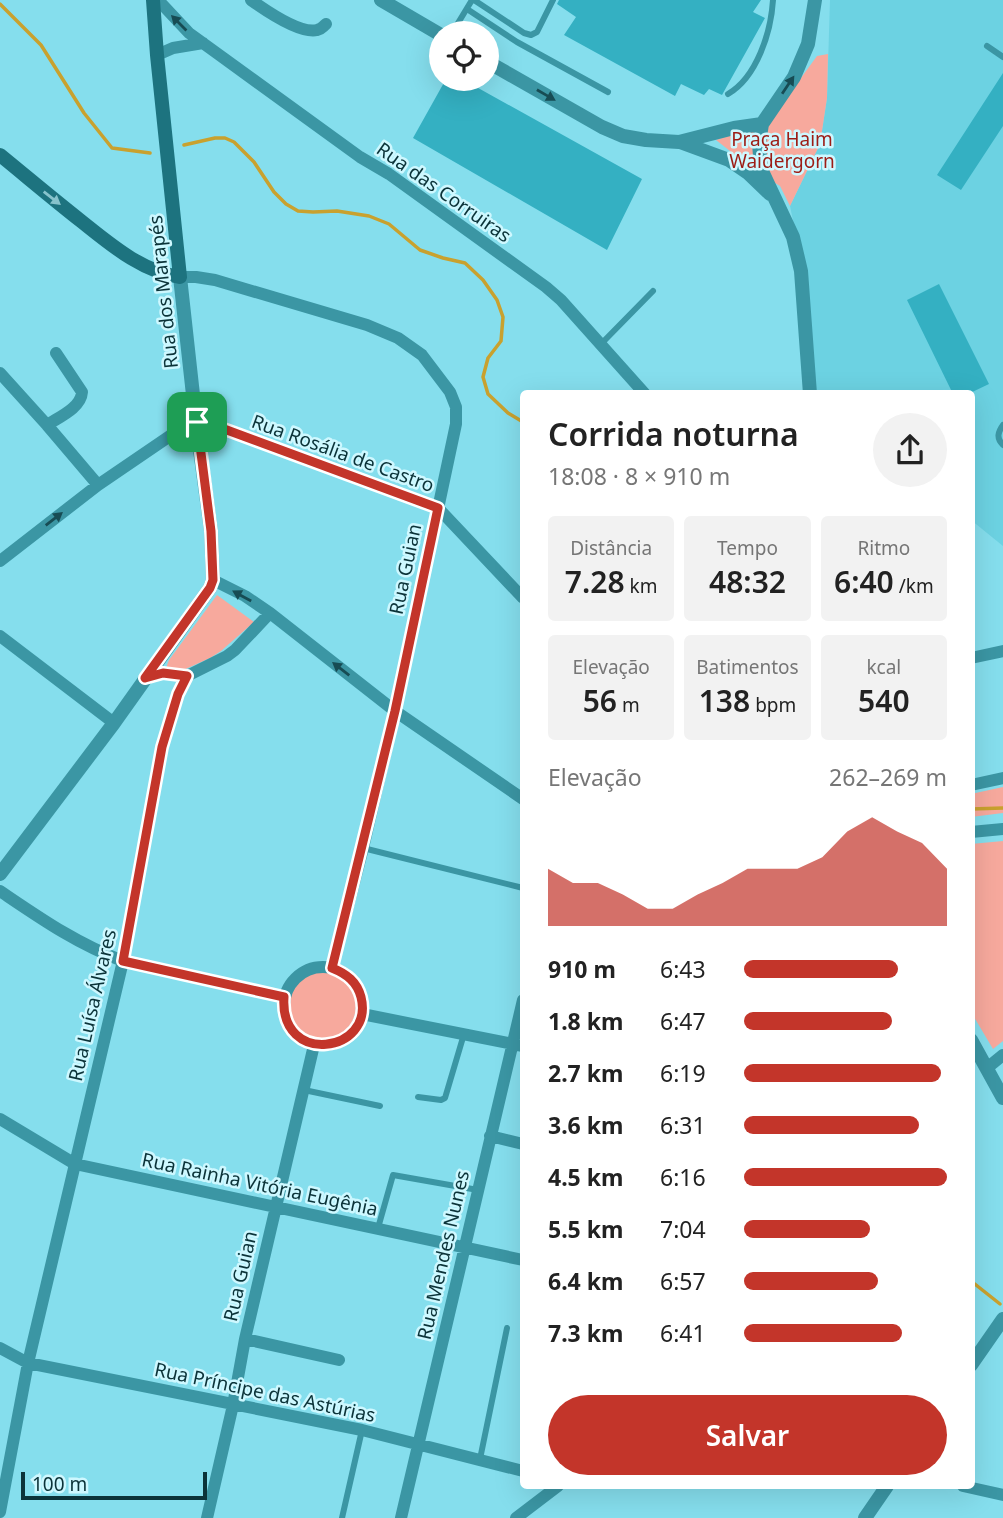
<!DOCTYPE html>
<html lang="pt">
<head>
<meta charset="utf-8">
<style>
  :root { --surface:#fff; --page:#f2f2f2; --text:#222; --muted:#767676; --accent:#c3352a }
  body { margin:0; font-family:"Noto Sans",sans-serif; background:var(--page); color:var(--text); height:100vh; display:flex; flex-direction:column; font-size:26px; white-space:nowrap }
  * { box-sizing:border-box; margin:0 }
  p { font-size:23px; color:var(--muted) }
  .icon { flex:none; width:38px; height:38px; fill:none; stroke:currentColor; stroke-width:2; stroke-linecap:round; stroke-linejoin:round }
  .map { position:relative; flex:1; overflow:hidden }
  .side { position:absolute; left:520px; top:390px; width:455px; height:1099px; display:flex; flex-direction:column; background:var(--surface); border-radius:7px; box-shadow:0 7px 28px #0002 }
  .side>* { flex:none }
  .buttons { position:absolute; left:429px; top:21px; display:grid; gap:14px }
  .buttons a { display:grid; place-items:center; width:70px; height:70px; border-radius:50%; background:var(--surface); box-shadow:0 7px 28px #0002; font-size:35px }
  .scale { position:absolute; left:21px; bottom:18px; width:186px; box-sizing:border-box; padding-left:7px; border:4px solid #0b3339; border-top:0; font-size:19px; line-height:24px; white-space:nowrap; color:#0b3339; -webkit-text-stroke:5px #cef8ff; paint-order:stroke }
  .pin { position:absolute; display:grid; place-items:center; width:60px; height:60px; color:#fff; margin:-30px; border-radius:14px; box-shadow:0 4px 10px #0006 }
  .round { display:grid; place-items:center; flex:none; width:74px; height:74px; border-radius:37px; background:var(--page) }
  .summary { display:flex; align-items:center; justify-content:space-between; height:119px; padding:0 28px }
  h1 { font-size:32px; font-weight:600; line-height:52px }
  .stats { display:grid; grid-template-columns:repeat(3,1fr); gap:10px; height:119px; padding:7px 28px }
  .stats div { display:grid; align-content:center; border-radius:7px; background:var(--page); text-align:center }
  .stats b { font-size:30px; font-weight:600 }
  .stats small { font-size:19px; font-weight:400 }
  .stats p { font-size:19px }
  .chart { height:196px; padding:14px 28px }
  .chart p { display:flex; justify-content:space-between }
  .chart svg { width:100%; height:126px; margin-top:7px; fill:var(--accent); opacity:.7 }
  .primary-button { display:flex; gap:14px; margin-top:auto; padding:14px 28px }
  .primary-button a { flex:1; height:80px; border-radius:42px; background:var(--accent); color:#fff; font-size:28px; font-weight:600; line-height:80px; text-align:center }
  ul { padding:0 28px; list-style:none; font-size:23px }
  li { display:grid; grid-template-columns:112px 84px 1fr; align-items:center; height:52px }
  li i { height:18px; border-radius:9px; background:var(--accent) }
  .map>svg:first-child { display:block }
</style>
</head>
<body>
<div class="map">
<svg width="1003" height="1518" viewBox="0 0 1003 1518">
  <rect width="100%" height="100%" fill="#85deed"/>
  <path fill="#6cd2e2" d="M830,0H1003V546L971,520V394H812L801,260L790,206L820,144L827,98Z"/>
  <path fill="#f7a99d" d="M828,54L827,98L820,144L790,206L780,186L753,169L716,140L768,123L817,56Z
    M217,595L254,622L221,651L210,658L179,672L167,669V665L169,660Z
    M1003,787V813L971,817V794Z
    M1003,841V1041L993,1049L971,1012V844Z
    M288 1005a35 35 0 1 1 70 0a35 35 0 1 1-70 0Z"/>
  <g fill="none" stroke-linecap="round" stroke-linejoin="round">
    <path stroke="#c9a12e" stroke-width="3.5" d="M0,4L41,45L84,113L112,148L150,153
      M184,145L215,138H225L234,142L254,162L274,192L286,204L298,211L313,212L337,211L369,216L389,224L420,250L443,258L465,263L483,280L497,300L503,317L501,341L488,358L483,377L488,394L508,413L523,422
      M971,809L1003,808
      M971,1281L1000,1304"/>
  </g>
  <path fill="#34b0c2" d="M559,0H761L753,12L765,18L722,95L709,89L704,95L681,84L675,96L564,35L576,17L557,4Z
    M1003,73V126L961,190L937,175Z
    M446,79H462L642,179L607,250L413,138Z
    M939,284L989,384L968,394H953L907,300Z"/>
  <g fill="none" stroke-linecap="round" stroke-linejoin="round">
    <path stroke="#3b96a4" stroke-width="6" d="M474,0L524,33L531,35L537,32L553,0
      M467,9L517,42L608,92
      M452,33L472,0
      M987,46L1003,57
      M728,94C757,77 771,32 773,0
      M601,344L653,291
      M1003,425C998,432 996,438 1003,445
      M363,848L523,888
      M304,1090L380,1106
      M418,1097L441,1100L445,1098L464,1034
      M378,1228L393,1175L478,1190
      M480,1459L507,1328
      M342,1518L362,1430"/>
    <path stroke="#3b96a4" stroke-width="12" d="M158,0L189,33L218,54L360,157L389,174L546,287L561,300L645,394
      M251,0C265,10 300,34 317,30C322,29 322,27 326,24
      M157,55L173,48L203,43
      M180,277H196L215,280L367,325L398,338L422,355L450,392L456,407V424L395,711L363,848L332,968
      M0,373L47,425L98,485
      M47,425C59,417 81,408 82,392L56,353
      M0,561L98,485L186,425L197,423L216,426L438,508L523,598
      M213,580L245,596L270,613L395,711L523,799
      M0,636L114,723
      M971,658L1003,651
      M145,678L163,673L187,676
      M971,785L1003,778
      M971,832L1003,829
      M0,891C40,918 77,944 123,961L284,997
      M284 1006a39 39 0 1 1 78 0a39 39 0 1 1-78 0Z
      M362,1014L523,1046
      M987,1068L1003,1055
      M0,1119L75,1164L523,1260
      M490,1136L523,1144
      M245,1339L339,1360
      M0,1348L28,1363L362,1430L523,1471
      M963,1486L1003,1495
      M0,1512L28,1363L123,961L162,747L173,711L178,694L187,676L227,656L235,650L270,613
      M207,1518L233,1405L245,1339L314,1045
      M401,1518L523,1000
      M516,1518L558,1486"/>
    <path stroke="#3b96a4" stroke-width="14" d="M381,0L441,35
      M486,61L602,127L623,136L646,140L679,142L734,128L762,124L794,77L808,44L815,0
      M762,124L759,143L761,169L793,237L801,271L810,394
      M680,142L729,160L748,173L770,194
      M0,874L114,723L210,588L213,580L211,531L195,413L180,277
      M971,1040L1003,1098
      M971,1365L1003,1319
      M865,1518L887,1486"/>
    <path stroke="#1d737f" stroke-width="14" d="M0,155C27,177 53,199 81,221C110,244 142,272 180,277L157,55L153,0"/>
  </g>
  <defs><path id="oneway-solid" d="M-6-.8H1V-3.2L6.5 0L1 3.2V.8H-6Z" transform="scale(1.75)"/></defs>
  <g fill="#174c54">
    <use href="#oneway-solid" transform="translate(179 23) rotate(-135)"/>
    <use href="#oneway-solid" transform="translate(788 85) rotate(-56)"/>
    <use href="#oneway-solid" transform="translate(546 95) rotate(30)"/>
    <use href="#oneway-solid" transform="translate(54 519) rotate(-38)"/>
    <use href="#oneway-solid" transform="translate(242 596) rotate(-151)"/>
    <use href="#oneway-solid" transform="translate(341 669) rotate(-142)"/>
  </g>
  <use fill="#87c3cc" href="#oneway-solid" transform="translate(52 198) rotate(38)"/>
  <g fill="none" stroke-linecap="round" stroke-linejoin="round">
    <defs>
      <path id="route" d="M197,422L216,426L438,508L395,711L332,968C347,974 357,982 361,997C375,1053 279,1067 284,997L123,961L162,747L178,694L187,676L163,673L145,678L210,588L213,580L211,531Z"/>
    </defs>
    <use href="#route" stroke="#fff" stroke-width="14"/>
    <use href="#route" stroke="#c3352a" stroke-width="9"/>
  </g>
  <g text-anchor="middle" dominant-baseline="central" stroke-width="5" stroke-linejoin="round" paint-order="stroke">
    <g font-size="19" fill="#9d1d16" stroke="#cef8ff">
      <text x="782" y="139">Praça Haim<tspan x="782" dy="22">Waidergorn</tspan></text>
    </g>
    <g font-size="19" fill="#0b3339" stroke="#cef8ff">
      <text transform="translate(444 192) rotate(35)">Rua das Corruiras</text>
      <text transform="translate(163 292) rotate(-96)">Rua dos Marapés</text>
      <text transform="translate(343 453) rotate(20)">Rua Rosália de Castro</text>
      <text transform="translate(405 569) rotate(-78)">Rua Guian</text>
      <text transform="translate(92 1005) rotate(-77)">Rua Luísa Álvares</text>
      <text transform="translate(260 1184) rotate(12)">Rua Rainha Vitória Eugênia</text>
      <text transform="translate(443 1255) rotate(-77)">Rua Mendes Nunes</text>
      <text transform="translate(240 1276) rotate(-77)">Rua Guian</text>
      <text transform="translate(265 1392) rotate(12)">Rua Príncipe das Astúrias</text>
    </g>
  </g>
</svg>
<div class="buttons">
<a><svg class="icon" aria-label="locate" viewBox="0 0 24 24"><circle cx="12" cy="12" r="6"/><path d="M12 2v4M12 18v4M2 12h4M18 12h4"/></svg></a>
</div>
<div class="scale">100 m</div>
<div class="pin" style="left:197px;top:422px;background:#1e9e55"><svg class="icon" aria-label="arrive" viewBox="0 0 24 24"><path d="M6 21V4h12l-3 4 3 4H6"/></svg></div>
<section class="side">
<div class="summary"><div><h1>Corrida noturna</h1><p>18:08 · 8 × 910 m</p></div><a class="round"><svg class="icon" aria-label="share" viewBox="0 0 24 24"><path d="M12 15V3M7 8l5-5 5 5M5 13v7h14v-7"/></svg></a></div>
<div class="stats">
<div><p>Distância</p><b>7.28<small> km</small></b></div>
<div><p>Tempo</p><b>48:32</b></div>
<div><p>Ritmo</p><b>6:40<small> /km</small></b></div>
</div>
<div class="stats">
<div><p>Elevação</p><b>56<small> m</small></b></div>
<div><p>Batimentos</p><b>138<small> bpm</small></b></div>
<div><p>kcal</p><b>540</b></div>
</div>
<div class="chart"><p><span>Elevação</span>262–269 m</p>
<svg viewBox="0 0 160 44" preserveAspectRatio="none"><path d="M0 44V24L10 29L20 29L30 33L40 38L50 38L60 33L70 29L80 24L90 24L100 24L110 20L120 11L130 6L140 11L150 15L160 24V44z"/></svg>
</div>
<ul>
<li><b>910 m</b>6:43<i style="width:76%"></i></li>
<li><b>1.8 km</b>6:47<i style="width:73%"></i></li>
<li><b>2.7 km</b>6:19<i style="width:97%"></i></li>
<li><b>3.6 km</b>6:31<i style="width:86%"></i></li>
<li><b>4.5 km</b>6:16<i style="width:100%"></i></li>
<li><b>5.5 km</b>7:04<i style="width:62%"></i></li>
<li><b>6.4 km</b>6:57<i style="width:66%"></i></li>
<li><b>7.3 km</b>6:41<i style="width:78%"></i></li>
</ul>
<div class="primary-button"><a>Salvar</a></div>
</section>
</div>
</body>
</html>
